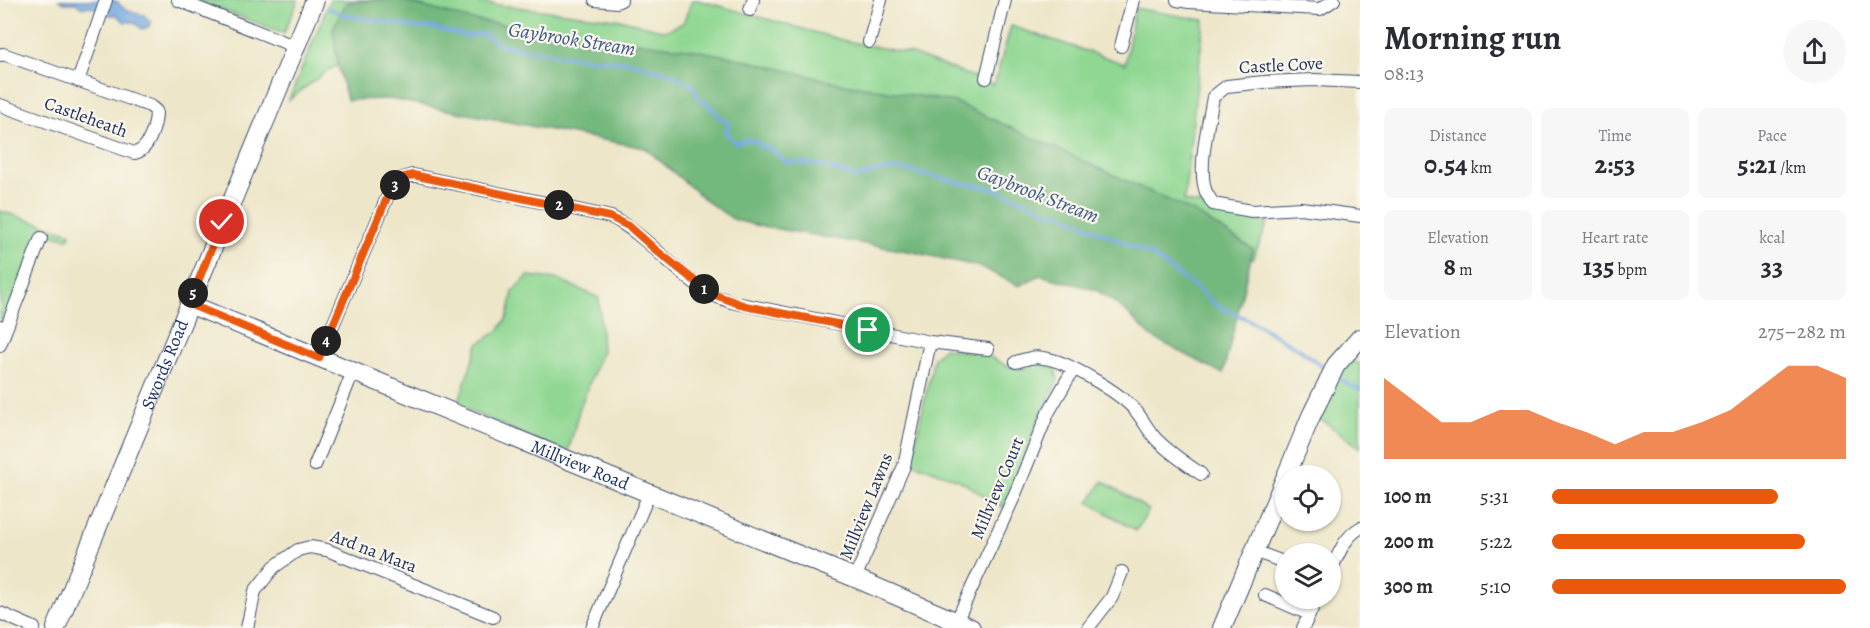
<!DOCTYPE html>
<html lang="en">
<head>
<meta charset="utf-8">
<style>
  :root { --surface:#fff; --page:#f7f7f7; --text:#2b2b33; --muted:#7c7c81; --accent:#ea580c }
  body { margin:0; font-family:Alegreya,serif; background:var(--page); color:var(--text); height:100vh; display:flex; flex-direction:column; font-size:22px; white-space:nowrap }
  * { box-sizing:border-box; margin:0 }
  p { font-size:20px; color:var(--muted) }
  .icon { flex:none; width:33px; height:33px; fill:none; stroke:currentColor; stroke-width:2; stroke-linecap:round; stroke-linejoin:round }
  .map { position:relative; flex:1; overflow:hidden }
  .panel { display:flex; flex-direction:column; background:var(--surface); width:510px }
  .panel>* { flex:none }
  .tools { position:absolute; left:1275px; top:465px; display:grid; gap:12px }
  .tools a { display:grid; place-items:center; width:66px; height:66px; border-radius:50%; background:var(--surface); box-shadow:0 2px 4px #0004; font-size:30px }
  .pin { position:absolute; display:grid; place-items:center; width:51px; height:51px; color:#fff; margin:-26px; border:3px solid #fff; border-radius:50%; box-shadow:0 2px 6px #0007 }
  .km { position:absolute; width:30px; height:30px; margin:-15px; border-radius:50%; background:#222; color:#fff; font-size:16px; line-height:30px; text-align:center }
  .round { display:grid; place-items:center; flex:none; width:63px; height:63px; border-radius:32px; background:var(--page) }
  .summary { display:flex; align-items:center; justify-content:space-between; height:102px; padding:0 24px }
  h1 { font-size:33px; font-weight:600; line-height:45px }
  .metrics { display:grid; grid-template-columns:repeat(3,1fr); gap:9px; height:102px; padding:6px 24px }
  .metrics div { display:grid; align-content:center; border-radius:9px; background:var(--page); text-align:center }
  .metrics b { font-size:26px; font-weight:600 }
  .metrics small { font-size:16px; font-weight:400 }
  .metrics p { font-size:16px }
  .chart { height:168px; padding:12px 24px }
  .chart p { display:flex; justify-content:space-between }
  .chart svg { width:100%; height:108px; margin-top:6px; fill:var(--accent); opacity:.7 }
  ul { padding:0 24px; list-style:none; font-size:20px }
  li { display:grid; grid-template-columns:96px 72px 1fr; align-items:center; height:45px }
  li i { height:15px; border-radius:8px; background:var(--accent) }
  main { display:flex; flex:1; min-height:0 }
  .map>svg:first-child { display:block }
</style>
</head>
<body>
<main>
<div class="map">
<svg width="1360" height="628" viewBox="0 0 1360 628">
  <rect width="100%" height="100%" fill="#fbf7ec"/>
  <filter id="ink" filterUnits="userSpaceOnUse"><feTurbulence type="fractalNoise" baseFrequency=".0167" numOctaves="2"/><feDisplacementMap in="SourceGraphic" scale="12" xChannelSelector="R" yChannelSelector="G"/><feConvolveMatrix kernelMatrix="1 2 1 2 8 2 1 2 1" color-interpolation-filters="sRGB"/></filter>
  <filter id="wash" filterUnits="userSpaceOnUse"><feTurbulence type="fractalNoise" baseFrequency=".008" numOctaves="4" result="noise"/><feDisplacementMap in="SourceGraphic" scale="24" xChannelSelector="R" yChannelSelector="G"/><feGaussianBlur stdDeviation="1.35" result="paint"/><feColorMatrix in="noise" values="0 0 0 0 0 0 0 0 0 0 0 0 0 0 0 0 0 1.4 0 .05"/><feComposite in="paint" operator="in"/></filter>
  <g filter="url(#wash)">
    <rect width="100%" height="100%" fill="#ede6c9"/>
    <path fill="#8fd792" stroke="#558378" stroke-width="1.5" d="M195,0H298L284,33Z
      M330,0H457L623,20L665,31L683,23L692,0H698L846,41L912,54L994,85L1011,26L1125,64L1135,8L1204,20L1184,201L1268,222L1253,259L1081,178L417,28L328,70L289,100Z
      M0,211L71,233L68,239L54,235H39L4,321L0,319Z
      M528,276L557,279L599,298L602,351L580,407L568,453L457,406L478,344L499,330L508,316L513,292Z
      M944,348L983,353L1007,366L1024,369C1037,359 1041,363 1055,368L1058,380L1043,410L1003,508L959,480L911,462L934,358Z
      M1342,357L1360,364V448L1325,422L1311,416Z
      M1103,481L1149,510L1136,531L1089,502Z"/>
    <path fill="#73b87c" stroke="#47746d" stroke-width="1.5" d="M374,0H399L472,20L695,50L732,57L839,83L955,102L1192,211L1253,249L1223,374L1152,337L1122,308L1096,290L1040,275L1019,286L981,267L913,252L754,225L733,219L709,203L645,148L390,99L347,100L337,62L333,29L346,3Z"/>
    <path fill="#74a8e0" stroke="#486c9f" stroke-width="1.5" d="M59,0H110L118,2C122,10 135,14 144,15L151,23L148,27L142,29L134,22H125L116,15H110L90,6L82,8L76,3H64Z"/>
    <g fill="none" stroke-linecap="round" stroke-linejoin="round">
      <path stroke="#74a8e0" stroke-width="4" d="M327,8L345,15L419,28L429,27L465,36L484,34L500,45L573,57L628,62L669,73L693,85L700,101L707,102L710,108L716,111L718,117L727,121L729,126L725,132L736,143L748,139L759,143L760,147L770,148L786,163L794,162L820,165L858,178L877,171L901,169L961,183L991,188L1037,206L1043,211L1058,213L1151,255L1200,291L1214,304L1249,320L1302,351L1328,371
        M1337,377L1353,387L1360,389"/>
    </g>
  </g>
  <g filter="url(#ink)">
    <g fill="none" stroke-linecap="round" stroke-linejoin="round">
      <defs>
        <path id="street" d="M178,0L296,47
          M595,0L617,2L621,0
          M1177,0L1189,2L1320,9L1334,0
          M750,10L753,0
          M869,42L881,0
          M1121,46L1133,0
          M0,55L3,54L150,106L156,111C156,125 149,151 134,153L0,105
          M986,78L1005,0
          M78,81L106,0
          M1360,82L1314,80L1264,82L1227,86L1213,97C1209,122 1197,168 1206,192C1208,196 1211,200 1213,204L1252,211L1301,208L1360,216
          M0,326L6,329L41,238
          M0,345L6,329
          M319,358L389,193L401,179L413,175L611,217C648,236 673,271 709,293C716,297 724,299 731,302L930,342L988,349
          M1016,362C1026,359 1033,356 1043,358C1066,360 1120,393 1135,410C1143,419 1148,431 1157,440C1170,453 1185,463 1201,474
          M315,465L353,372
          M1254,551L1286,563
          M1330,572C1338,556 1344,537 1360,528
          M855,578L904,466L930,342
          M1265,595L1309,614
          M0,613L34,628
          M956,622L1013,499L1048,413L1073,370
          M247,628L255,591L274,567L298,550L310,547L327,550L493,617
          M592,628L649,494
          M1088,628L1112,597L1122,572
          M1303,628L1317,598"/>
        <g id="secondary">
          <path id="s1" d="M189,304L855,578L971,628"/>
          <path d="M1286,476L1311,416L1336,365L1360,338"/>
          <path id="s2" d="M56,628L315,0"/>
          <path d="M1222,628L1286,476"/>
        </g>
      </defs>
      <use href="#street" stroke="#3a4a6e" stroke-width="14"/>
      <use href="#secondary" stroke="#3a4a6e" stroke-width="20"/>
      <use href="#street" stroke="#fff" stroke-width="12"/>
      <use href="#secondary" stroke="#fff" stroke-width="18"/>
    </g>
  </g>
  <g fill="none" stroke-linecap="round" stroke-linejoin="round" filter="url(#ink)">
    <defs>
      <path id="route" d="M222,222L189,304L319,358L389,193L401,178L413,175L610,217L630,227L657,251L710,293L745,306L868,330"/>
    </defs>
    <use href="#route" stroke="#fff" stroke-width="12"/>
    <use href="#route" stroke="#ea580c" stroke-width="8"/>
  </g>
  <g text-anchor="middle" dominant-baseline="central" stroke-width="4.5" stroke-linejoin="round" paint-order="stroke">
    <g font-size="18" fill="#1b2f5e" stroke="#fbf7ec">
      <text transform="translate(1281 65) rotate(-3)">Castle Cove</text>
      <text transform="translate(86 117) rotate(20)">Castleheath</text>
      <text stroke="none"><textPath href="#s2" startOffset="285">Swords Road</textPath></text>
      <text stroke="none"><textPath href="#s1" startOffset="423">Millview Road</textPath></text>
      <text transform="translate(997 488) rotate(-67)">Millview Court</text>
      <text transform="translate(866 506) rotate(-68)">Millview Lawns</text>
      <text transform="translate(374 551) rotate(21)">Ard na Mara</text>
    </g>
    <g font-size="20" font-style="italic" fill="#3a598c" stroke="#fbf7ec">
      <text transform="translate(572 39) rotate(9)">Gaybrook Stream</text>
      <text transform="translate(1038 194) rotate(21)">Gaybrook Stream</text>
    </g>
  </g>
</svg>
<div class="tools">
<a><svg class="icon" aria-label="locate" viewBox="0 0 24 24"><circle cx="12" cy="12" r="6"/><path d="M12 2v4M12 18v4M2 12h4M18 12h4"/></svg></a>
<a><svg class="icon" aria-label="layers" viewBox="0 0 24 24"><path d="M12 4l9 5-9 5-9-5zM3 14l9 5 9-5"/></svg></a>
</div>
<div class="pin" style="left:868px;top:330px;background:#1e9e55"><svg class="icon" aria-label="arrive" viewBox="0 0 24 24"><path d="M6 21V4h12l-3 4 3 4H6"/></svg></div>
<div class="pin" style="left:222px;top:222px;background:#d93025"><svg class="icon" aria-label="check" viewBox="0 0 24 24"><path d="M5 12l5 5 9-10"/></svg></div>
<b class="km" style="left:704px;top:289px">1</b>
<b class="km" style="left:559px;top:205px">2</b>
<b class="km" style="left:395px;top:185px">3</b>
<b class="km" style="left:326px;top:341px">4</b>
<b class="km" style="left:193px;top:293px">5</b>
</div>
<section class="panel">
<div class="summary"><div><h1>Morning run</h1><p>08:13</p></div><a class="round"><svg class="icon" aria-label="share" viewBox="0 0 24 24"><path d="M12 15V3M7 8l5-5 5 5M5 13v7h14v-7"/></svg></a></div>
<div class="metrics">
<div><p>Distance</p><b>0.54<small> km</small></b></div>
<div><p>Time</p><b>2:53</b></div>
<div><p>Pace</p><b>5:21<small> /km</small></b></div>
</div>
<div class="metrics">
<div><p>Elevation</p><b>8<small> m</small></b></div>
<div><p>Heart rate</p><b>135<small> bpm</small></b></div>
<div><p>kcal</p><b>33</b></div>
</div>
<div class="chart"><p><span>Elevation</span>275–282 m</p>
<svg viewBox="0 0 160 44" preserveAspectRatio="none"><path d="M0 44V11L10 20L20 29L30 29L40 24L50 24L60 29L70 33L80 38L90 33L100 33L110 29L120 24L130 15L140 6L150 6L160 11V44z"/></svg>
</div>
<ul>
<li><b>100 m</b>5:31<i style="width:77%"></i></li>
<li><b>200 m</b>5:22<i style="width:86%"></i></li>
<li><b>300 m</b>5:10<i style="width:100%"></i></li>
</ul>
</section>
</main>
</body>
</html>
